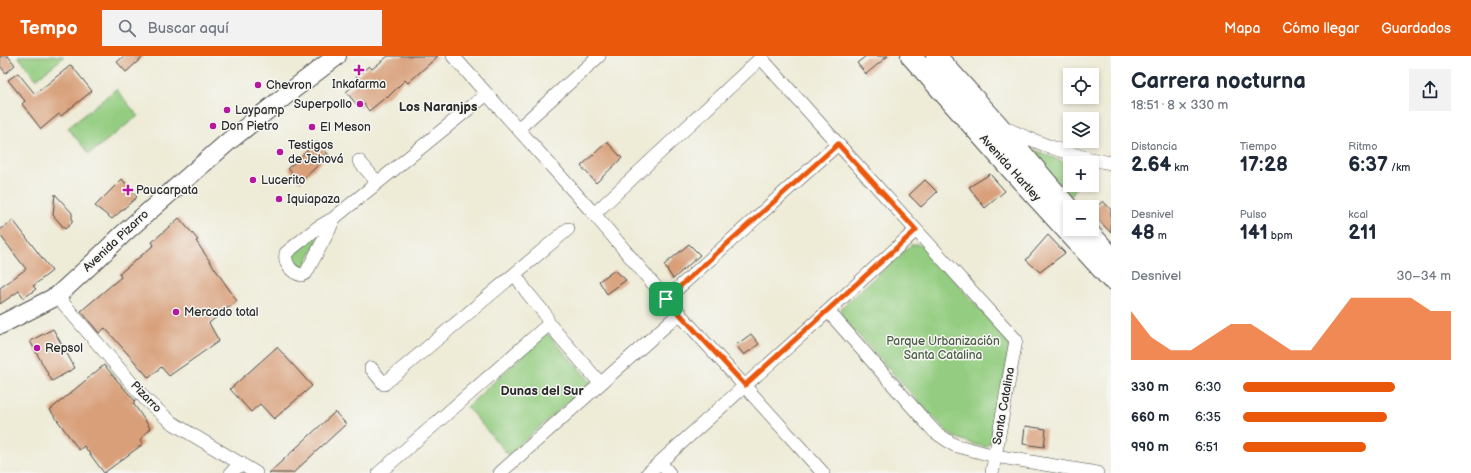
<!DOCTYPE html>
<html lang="es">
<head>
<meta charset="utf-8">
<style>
  :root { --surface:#fff; --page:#f2f2f3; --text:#1f2937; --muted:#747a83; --accent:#ea580c }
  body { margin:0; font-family:"Balsamiq Sans",sans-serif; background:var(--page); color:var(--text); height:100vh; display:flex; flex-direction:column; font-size:15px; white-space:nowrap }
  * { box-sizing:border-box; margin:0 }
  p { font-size:13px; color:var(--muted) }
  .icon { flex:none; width:22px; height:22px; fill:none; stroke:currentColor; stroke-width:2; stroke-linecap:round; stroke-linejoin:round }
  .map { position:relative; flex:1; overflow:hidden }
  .sheet { display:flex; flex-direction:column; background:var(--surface); width:360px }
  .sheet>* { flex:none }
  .tools { position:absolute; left:1063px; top:12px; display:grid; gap:8px }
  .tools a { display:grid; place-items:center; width:36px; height:36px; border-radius:0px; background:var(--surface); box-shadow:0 2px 6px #0003; font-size:20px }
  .pin { position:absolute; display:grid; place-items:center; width:34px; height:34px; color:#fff; margin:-17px; border-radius:8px; box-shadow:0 2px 6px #0006 }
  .round { display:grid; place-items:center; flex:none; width:42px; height:42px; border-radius:0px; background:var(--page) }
  .head { display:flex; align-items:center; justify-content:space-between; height:68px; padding:0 20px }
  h1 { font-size:22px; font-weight:800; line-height:30px }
  .stats { display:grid; grid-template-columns:repeat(3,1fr); gap:6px; height:68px; padding:4px 20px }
  .stats div { display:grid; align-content:center }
  .stats b { font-size:20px; font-weight:800 }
  .stats small { font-size:11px; font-weight:400 }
  .stats p { font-size:11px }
  .chart { height:112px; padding:8px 20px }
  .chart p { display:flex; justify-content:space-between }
  .chart svg { width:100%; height:72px; margin-top:4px; fill:var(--accent); opacity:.7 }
  ul { padding:0 20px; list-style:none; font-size:13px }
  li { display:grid; grid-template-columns:64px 48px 1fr; align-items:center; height:30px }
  li i { height:10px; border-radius:5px; background:var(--accent) }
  header { display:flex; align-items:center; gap:24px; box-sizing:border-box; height:56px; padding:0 20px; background:var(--accent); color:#fff }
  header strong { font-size:19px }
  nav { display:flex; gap:22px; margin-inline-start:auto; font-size:14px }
  .search { width:280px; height:36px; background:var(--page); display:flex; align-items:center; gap:10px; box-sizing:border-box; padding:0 14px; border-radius:0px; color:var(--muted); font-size:15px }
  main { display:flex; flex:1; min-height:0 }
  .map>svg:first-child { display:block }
</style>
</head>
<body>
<header>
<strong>Tempo</strong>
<div class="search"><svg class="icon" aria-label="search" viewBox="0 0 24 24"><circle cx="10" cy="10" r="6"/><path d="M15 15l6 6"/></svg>Buscar aquí</div>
<nav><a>Mapa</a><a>Cómo llegar</a><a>Guardados</a></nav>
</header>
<main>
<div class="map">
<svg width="1111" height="417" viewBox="0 0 1111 417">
  <rect width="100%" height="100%" fill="#f6f6f2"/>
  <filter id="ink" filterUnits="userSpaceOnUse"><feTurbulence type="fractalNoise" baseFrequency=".025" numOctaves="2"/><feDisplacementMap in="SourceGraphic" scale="8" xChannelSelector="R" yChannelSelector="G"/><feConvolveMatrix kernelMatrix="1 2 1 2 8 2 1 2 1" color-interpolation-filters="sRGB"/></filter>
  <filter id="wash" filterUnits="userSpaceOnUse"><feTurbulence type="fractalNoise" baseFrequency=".012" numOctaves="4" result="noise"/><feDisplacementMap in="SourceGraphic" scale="16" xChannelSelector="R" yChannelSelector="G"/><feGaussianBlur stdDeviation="0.9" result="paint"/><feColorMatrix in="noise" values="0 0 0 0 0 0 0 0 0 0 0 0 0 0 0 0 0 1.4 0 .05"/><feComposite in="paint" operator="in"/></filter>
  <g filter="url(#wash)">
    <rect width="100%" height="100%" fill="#eeebd7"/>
    <path fill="#94cd81" stroke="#607c56" d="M18,0H63L64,1L36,23Z
      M116,33L138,60L89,98L68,72Z
      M1035,94L1070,109V129H1077L1071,141L1031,97Z
      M322,175L302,216L291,206V199Z
      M916,188L922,189L1006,282L1010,292L990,386L986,391L976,389L952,380L927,355L843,262L841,257L842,251L911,189Z
      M547,277L591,326L508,399L467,351Z"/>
    <g id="blocks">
      <path fill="#d89f79" d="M0,0H8L15,9L6,17L0,10Z
        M124,0H144L126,16L117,6Z
        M388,0H438L408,27L405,24L387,42L386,41L369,55L364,48L359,51L346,36L359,25L356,21L369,10L372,13Z
        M866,0H888L866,18L857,7Z
        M71,9L92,35L61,60L59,58L41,73L22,48L25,45L8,24L18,17L35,38Z
        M317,86L329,99L300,126L288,112Z
        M607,86L622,102L596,127L581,110Z
        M990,118L1005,135L985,152L969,131Z
        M122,123L137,141L112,163L95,150Z
        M925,124L937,136L921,151L909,139Z
        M55,138L72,157V167L65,173L53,159Z
        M1103,145L1111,154V177L1092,157V155Z
        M179,162L198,184L196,185L237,245L209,267L219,285L169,320L161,311L149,322L105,272L99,277L81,255L121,221L119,218L154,189L152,186Z
        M13,164L52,215L33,230L36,233L24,242L19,235L0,248V232L26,213L0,179V174Z
        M1048,179L1065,197L1040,216L1026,204Z
        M689,188L700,199L673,223L664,209Z
        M615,214L626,224L607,238L599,225Z
        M53,273L75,312L52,325L30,285Z
        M751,278L759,288L744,299L736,289Z
        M277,291L312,330L274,363L260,348L251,356L230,333Z
        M104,309L135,345L133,347L150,372L140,384L143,388L104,417L84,390L79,394L50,354Z
        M335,356L346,368L293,417H269Z
        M1025,370L1046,373L1044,391L1023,388Z"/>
    </g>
  </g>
  <g filter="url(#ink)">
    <use href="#blocks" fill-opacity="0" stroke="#484845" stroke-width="1"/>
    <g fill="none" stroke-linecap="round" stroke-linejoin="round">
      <defs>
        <path id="minor" d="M453,0L594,158L666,243L823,417
          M761,2L838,88L1016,284L992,417
          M1003,71C1038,87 1073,101 1111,107
          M518,73L599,0
          M359,105L377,126
          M594,158L763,0
          M334,162L329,174L306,217L302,219C292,217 284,208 286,197L317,172L334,162L487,38
          M515,218L526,235L545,258L549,268L600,327
          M57,240L146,344L171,366L256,417
          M666,243L838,88
          M828,255L924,364L935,376L954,389L995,400L1097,417
          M371,312L384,328L568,173
          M660,406L669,417
          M231,417L241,407
          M379,417L549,268
          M500,417L680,257
          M648,417L828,255L916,174"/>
        <path id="secondary" d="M0,269L57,240L95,205L123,178L229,85L295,32L337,0"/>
        <path id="primary" d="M911,0L1009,111L1111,223
          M936,0L997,68L1070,154
          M1086,173L1111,201"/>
      </defs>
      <use href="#minor" stroke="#484845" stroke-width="14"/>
      <use href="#secondary" stroke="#484845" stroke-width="20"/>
      <use href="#primary" stroke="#484845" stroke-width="22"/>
      <use href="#minor" stroke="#fff" stroke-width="13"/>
      <use href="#secondary" stroke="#fff" stroke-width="18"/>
      <use href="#primary" stroke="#fff" stroke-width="20"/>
    </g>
  </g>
  <g fill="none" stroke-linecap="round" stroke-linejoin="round" filter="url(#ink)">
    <defs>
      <path id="route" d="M838,88L916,174L745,329L666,243Z"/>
    </defs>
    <use href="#route" stroke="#fff" stroke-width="8"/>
    <use href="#route" stroke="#ea580c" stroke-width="5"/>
  </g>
  <g fill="#b5179e" stroke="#f6f6f2" stroke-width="1.5">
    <path d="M357 8h4v4h4v4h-4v4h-4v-4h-4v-4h4z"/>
    <circle cx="258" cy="29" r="4"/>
    <circle cx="360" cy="48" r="4"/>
    <circle cx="227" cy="54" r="4"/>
    <circle cx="213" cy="70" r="4"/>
    <circle cx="312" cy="71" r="4"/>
    <circle cx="280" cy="96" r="4"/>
    <circle cx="253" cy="124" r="4"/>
    <path d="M126 128h4v4h4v4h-4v4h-4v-4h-4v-4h4z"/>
    <circle cx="279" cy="143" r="4"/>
    <circle cx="176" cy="256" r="4"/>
    <circle cx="37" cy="292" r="4"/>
  </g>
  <g text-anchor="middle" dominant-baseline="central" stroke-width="3" stroke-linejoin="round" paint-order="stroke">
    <g font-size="12" fill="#2b2b2b" stroke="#f6f6f2" text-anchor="start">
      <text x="359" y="28" text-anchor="middle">Inkafarma</text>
      <text x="266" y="29">Chevron</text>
      <text x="352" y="48" text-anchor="end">Superpollo</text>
      <text x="235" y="54">Laypamp</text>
      <text x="221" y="70">Don Pietro</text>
      <text x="320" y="71">El Meson</text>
      <text x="288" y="89">Testigos<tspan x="288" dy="14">de Jehová</tspan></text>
      <text x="261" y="124">Lucerito</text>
      <text x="136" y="134">Paucarpata</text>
      <text x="287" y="143">Iquiapaza</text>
      <text x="184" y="256">Mercado total</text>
      <text x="45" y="292">Repsol</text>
    </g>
    <g font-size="12" fill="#2b2b2b" stroke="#f6f6f2">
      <text transform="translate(1010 112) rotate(48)">Avenida Hartley</text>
      <text transform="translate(116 185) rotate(-43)">Avenida Pizarro</text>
      <text transform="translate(146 341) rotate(46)">Pizarro</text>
      <text transform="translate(1004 350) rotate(-80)">Santa Catalina</text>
    </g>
    <g font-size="12" fill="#4a5c45" stroke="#f6f6f2">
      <text x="943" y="285">Parque Urbanización<tspan x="943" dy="14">Santa Catalina</tspan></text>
    </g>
    <g font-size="13" font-weight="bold" fill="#2b2b2b" stroke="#f6f6f2">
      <text x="438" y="51">Los Naranjps</text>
      <text x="542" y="335">Dunas del Sur</text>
    </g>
  </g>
</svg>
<div class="tools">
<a><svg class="icon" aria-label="locate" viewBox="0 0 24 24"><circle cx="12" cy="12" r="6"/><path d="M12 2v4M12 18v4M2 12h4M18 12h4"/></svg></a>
<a><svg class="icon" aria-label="layers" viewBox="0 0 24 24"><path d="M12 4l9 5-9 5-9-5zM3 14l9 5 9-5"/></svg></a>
<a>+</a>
<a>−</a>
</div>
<div class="pin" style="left:666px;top:243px;background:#1e9e55"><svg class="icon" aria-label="arrive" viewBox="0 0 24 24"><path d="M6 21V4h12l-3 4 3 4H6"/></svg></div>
</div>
<section class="sheet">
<div class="head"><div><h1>Carrera nocturna</h1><p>18:51 · 8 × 330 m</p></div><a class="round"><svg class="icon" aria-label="share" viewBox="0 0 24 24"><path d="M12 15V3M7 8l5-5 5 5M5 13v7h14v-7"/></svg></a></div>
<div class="stats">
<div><p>Distancia</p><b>2.64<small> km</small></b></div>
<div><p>Tiempo</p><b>17:28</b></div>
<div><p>Ritmo</p><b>6:37<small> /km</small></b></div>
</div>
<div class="stats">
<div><p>Desnivel</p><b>48<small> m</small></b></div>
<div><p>Pulso</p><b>141<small> bpm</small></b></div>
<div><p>kcal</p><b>211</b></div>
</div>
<div class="chart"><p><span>Desnivel</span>30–34 m</p>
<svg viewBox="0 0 160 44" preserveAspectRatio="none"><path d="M0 44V14L10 30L20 38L30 38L40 30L50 22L60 22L70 30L80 38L90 38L100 22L110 6L120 6L130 6L140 6L150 14L160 14V44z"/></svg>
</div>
<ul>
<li><b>330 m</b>6:30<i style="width:73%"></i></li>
<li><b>660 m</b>6:35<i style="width:69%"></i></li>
<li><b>990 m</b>6:51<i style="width:59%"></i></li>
</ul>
</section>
</main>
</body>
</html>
